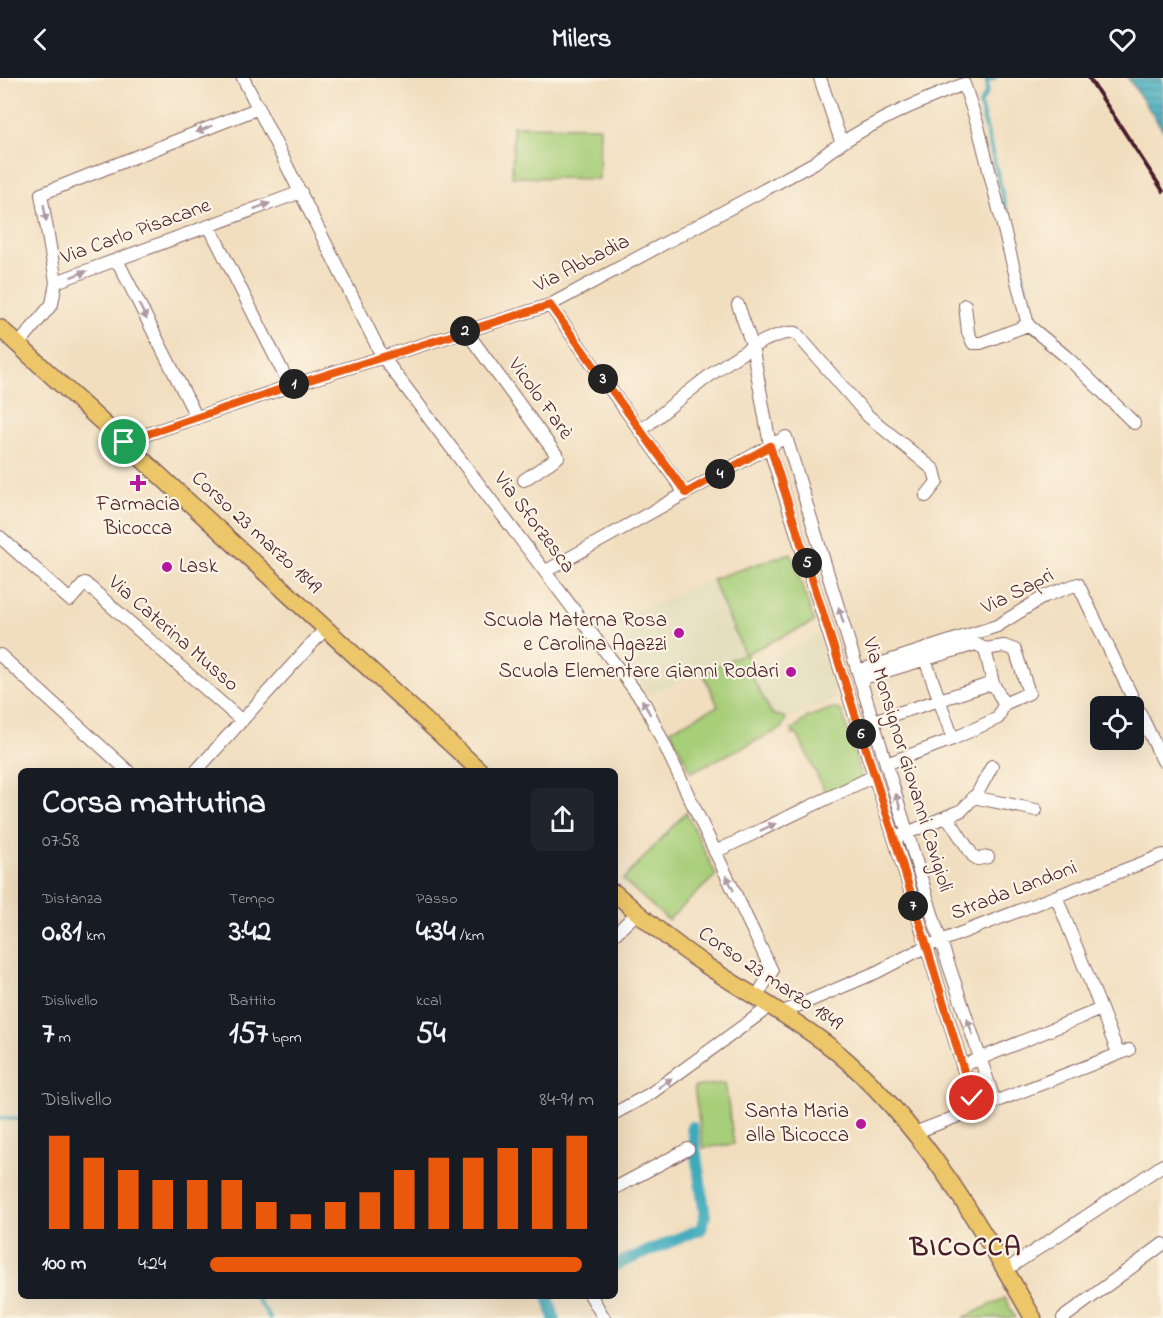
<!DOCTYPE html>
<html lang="it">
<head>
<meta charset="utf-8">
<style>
  :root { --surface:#171b24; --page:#20242c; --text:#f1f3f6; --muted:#9ea1a6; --accent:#ea580c }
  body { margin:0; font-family:"Indie Flower",sans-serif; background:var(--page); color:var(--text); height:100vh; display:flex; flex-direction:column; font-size:22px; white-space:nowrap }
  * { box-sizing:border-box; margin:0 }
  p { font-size:20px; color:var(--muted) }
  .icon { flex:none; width:33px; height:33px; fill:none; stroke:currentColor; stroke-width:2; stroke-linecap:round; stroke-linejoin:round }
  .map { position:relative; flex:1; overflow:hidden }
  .sheet { position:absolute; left:18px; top:690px; width:600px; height:531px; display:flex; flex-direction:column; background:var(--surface); border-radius:9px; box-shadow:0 6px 24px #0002 }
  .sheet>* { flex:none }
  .controls { position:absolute; left:1090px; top:618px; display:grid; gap:12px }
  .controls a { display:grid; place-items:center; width:54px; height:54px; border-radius:9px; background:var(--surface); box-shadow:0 6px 24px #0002; font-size:30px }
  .pin { position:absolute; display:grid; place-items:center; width:51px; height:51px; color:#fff; margin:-26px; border:3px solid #fff; border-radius:50%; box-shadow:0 2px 6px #0007 }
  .km { position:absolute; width:30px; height:30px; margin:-15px; border-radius:50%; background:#222; color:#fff; font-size:16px; line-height:30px; text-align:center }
  .round { display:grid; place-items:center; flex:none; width:63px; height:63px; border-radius:9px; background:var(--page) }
  .head { display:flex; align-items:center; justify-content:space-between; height:102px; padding:0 24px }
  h1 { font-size:33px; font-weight:800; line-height:45px }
  .metrics { display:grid; grid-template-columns:repeat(3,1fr); gap:9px; height:102px; padding:6px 24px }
  .metrics div { display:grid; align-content:center }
  .metrics b { font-size:30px; font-weight:800 }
  .metrics small { font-size:16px; font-weight:400 }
  .metrics p { font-size:16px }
  .chart { height:168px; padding:12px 24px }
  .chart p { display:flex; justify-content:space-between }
  .chart svg { width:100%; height:108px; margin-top:6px; stroke:var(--accent); stroke-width:6 }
  ul { padding:0 24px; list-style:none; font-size:20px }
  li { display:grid; grid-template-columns:96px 72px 1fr; align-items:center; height:45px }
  li i { height:15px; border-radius:8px; background:var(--accent) }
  header { display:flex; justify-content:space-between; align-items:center; height:78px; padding:0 24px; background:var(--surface); font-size:27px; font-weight:800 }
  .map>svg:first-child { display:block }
</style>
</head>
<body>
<header><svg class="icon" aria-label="back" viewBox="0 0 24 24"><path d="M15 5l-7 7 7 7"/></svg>Milers<svg class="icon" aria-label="heart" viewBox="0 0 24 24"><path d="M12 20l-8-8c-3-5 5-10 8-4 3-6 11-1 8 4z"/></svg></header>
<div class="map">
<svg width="1163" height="1240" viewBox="0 0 1163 1240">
  <defs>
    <pattern id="water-rules" width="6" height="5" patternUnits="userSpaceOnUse" patternTransform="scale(1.5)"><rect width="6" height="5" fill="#3daabc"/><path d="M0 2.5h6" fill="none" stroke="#358a99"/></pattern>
  </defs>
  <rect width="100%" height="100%" fill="#fcf5e5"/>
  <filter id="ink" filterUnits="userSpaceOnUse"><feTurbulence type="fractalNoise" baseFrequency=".0167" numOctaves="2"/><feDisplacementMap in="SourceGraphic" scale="12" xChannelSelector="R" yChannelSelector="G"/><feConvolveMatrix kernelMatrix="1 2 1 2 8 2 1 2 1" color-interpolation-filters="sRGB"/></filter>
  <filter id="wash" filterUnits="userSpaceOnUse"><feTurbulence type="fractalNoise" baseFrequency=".008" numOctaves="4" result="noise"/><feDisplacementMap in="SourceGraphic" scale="24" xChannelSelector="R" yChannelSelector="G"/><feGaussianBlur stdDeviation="1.35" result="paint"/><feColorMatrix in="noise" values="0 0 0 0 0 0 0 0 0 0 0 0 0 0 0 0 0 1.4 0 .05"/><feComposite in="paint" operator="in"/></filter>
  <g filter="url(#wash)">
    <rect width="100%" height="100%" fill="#f1debf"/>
    <path fill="#e2dcba" d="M712,501L745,575L648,617L619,574L627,569L616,542Z
      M817,556L837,621L786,640L772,636L752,599L756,589Z"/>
    <path fill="#a7ce79" stroke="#787652" stroke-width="1.5" d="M513,48L600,49L599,101L512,99Z
      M791,475L814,544L745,576L756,589L752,599L772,636L786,640L781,651L691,694L670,652L718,628L703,595L744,575L712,501Z
      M833,630L842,633L862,701L827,718L797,656L793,657L792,652L808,639Z
      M686,734L716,797L668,842L623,802Z
      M725,1005L734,1066L703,1070L694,1009Z
      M1005,1220L1015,1240H963Z"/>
    <path fill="url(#water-rules)" stroke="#446474" stroke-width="1.5" d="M1128,0H1161L1163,3V52Z"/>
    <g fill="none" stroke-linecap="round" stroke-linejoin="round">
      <path stroke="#3daabc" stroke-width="4" d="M986,0L987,3L995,0
        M987,3V14L980,26L1033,240
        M0,1040L21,1041
        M255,1218L270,1240"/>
      <path stroke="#3daabc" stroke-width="12" d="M615,1187L701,1151L705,1138L692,1049
        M548,1218L554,1240"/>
    </g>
  </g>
  <g filter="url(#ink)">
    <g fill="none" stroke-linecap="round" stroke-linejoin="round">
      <defs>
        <path id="minor" d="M243,0L382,278L645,626L772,893L757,918
          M820,0L841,63
          M209,148L290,308
          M117,182L197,340
          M56,204L41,116L259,30
          M550,227L685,415
          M738,227L752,267L772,378L898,772L972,1020
          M1028,247L1069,281L1134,345
          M466,253L558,379L524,402
          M18,267L52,226L56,204L301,114
          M640,353C671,329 760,249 796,255L868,338L934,392L937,404L926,418
          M124,364L290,308L550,227L814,85C858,49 911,27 964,6L978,48L1028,247L981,265H973L968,254L965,227
          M0,459L70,522L85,505L242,643
          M546,493L786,359L938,855L995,1024
          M0,577L128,693
          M925,581L953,661
          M858,593L997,548L1045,518L1078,506L1163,683
          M860,601L976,566L985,571
          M873,643L993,605L985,571L1004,568L1015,572L1029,615L1004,626L993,605
          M886,686L953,661L998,640L1004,626
          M196,693L326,550
          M973,719L1036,732
          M948,740L973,778L978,781L988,779
          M900,758L962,732L977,716L992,688
          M715,774L874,698
          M615,856L637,835
          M1101,931L1116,970
          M783,934L877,894L925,869L1163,777
          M962,988L1101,931L1056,818
          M615,1035L650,1016L761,935L769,926
          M914,1055L1129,972
          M615,1110L688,1071
          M1006,1192L1163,1087
          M591,1218L604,1240
          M1063,1240L1163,1166"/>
        <path id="major" d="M0,250L480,693
          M615,815C643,840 673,865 704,886C747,915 792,939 833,971C918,1040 980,1146 1033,1240"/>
      </defs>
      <use href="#minor" stroke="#84625f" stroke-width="14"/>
      <use href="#major" stroke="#84625f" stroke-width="19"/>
      <use href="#minor" stroke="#fff" stroke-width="12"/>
      <use href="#major" stroke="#ecc669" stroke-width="16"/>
      <path stroke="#4a1f2b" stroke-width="4" d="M1089,0L1163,113"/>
    </g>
    <defs><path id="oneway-solid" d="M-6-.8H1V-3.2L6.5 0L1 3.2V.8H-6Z" transform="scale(1.5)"/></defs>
    <g fill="#ae9aa0">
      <use href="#oneway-solid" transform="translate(204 51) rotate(158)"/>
      <use href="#oneway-solid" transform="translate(262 128) rotate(-20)"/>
      <use href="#oneway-solid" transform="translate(45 135) rotate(81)"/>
      <use href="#oneway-solid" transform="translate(79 196) rotate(-20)"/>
      <use href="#oneway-solid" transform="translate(143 234) rotate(63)"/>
      <use href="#oneway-solid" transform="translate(841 537) rotate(-107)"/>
      <use href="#oneway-solid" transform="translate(646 629) rotate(-119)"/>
      <use href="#oneway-solid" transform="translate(898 723) rotate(-107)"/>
      <use href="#oneway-solid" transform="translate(768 749) rotate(-25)"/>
      <use href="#oneway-solid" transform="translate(730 805) rotate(-115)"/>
      <use href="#oneway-solid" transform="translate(970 949) rotate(-109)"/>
      <use href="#oneway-solid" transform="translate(665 1005) rotate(-36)"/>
    </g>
  </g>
  <g fill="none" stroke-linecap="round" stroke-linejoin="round" filter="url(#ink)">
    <defs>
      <path id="route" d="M124,364L290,308L550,227L686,415L770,368L898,772L972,1020"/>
    </defs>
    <use href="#route" stroke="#fff" stroke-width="12"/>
    <use href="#route" stroke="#ea580c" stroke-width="8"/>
  </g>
  <g fill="#b5179e" stroke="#fcf5e5" stroke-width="2">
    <path d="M135 396h6v6h6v6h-6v6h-6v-6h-6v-6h6z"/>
    <circle cx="167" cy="489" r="6"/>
    <circle cx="679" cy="555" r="6"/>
    <circle cx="791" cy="594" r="6"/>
    <circle cx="861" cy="1046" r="6"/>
  </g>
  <g text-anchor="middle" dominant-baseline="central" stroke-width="4.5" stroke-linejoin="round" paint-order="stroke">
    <g font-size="21" fill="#4a1f2b" stroke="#fcf5e5">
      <text transform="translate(136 154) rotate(-20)">Via Carlo Pisacane</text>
      <text transform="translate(582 186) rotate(-27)">Via Abbadia</text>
      <text transform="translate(540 321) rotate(54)">Vicolo Farè</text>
      <text transform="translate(534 445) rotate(53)">Via Sforzesca</text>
      <text transform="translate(256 455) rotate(43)">Corso 23 marzo 1849</text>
      <text transform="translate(1018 514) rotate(-27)">Via Sapri</text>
      <text transform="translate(173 556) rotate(41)">Via Caterina Musso</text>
      <text transform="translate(907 687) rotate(73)">Via Monsignor Giovanni Cavigioli</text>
      <text transform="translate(1014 813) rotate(-21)">Strada Landoni</text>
      <text transform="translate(770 901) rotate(34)">Corso 23 marzo 1849</text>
    </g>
    <g font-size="21" fill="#4a1f2b" stroke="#fcf5e5" text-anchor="end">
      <text x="138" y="427" text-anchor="middle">Farmacia<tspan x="138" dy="24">Bicocca</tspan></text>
      <text x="179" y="489" text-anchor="start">Lask</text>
      <text x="667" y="543">Scuola Materna Rosa<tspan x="667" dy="24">e Carolina Agazzi</tspan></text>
      <text x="779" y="594">Scuola Elementare Gianni Rodari</text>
      <text x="849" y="1034">Santa Maria<tspan x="849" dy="24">alla Bicocca</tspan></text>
    </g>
    <g font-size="27" font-weight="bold" letter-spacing="1.5" fill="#4a1f2b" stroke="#fcf5e5">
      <text x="966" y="1170">BICOCCA</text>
    </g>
  </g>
</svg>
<div class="controls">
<a><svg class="icon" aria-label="locate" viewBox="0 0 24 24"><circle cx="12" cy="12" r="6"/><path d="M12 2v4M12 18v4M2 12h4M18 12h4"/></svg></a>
</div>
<div class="pin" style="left:124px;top:364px;background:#1e9e55"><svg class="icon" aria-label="arrive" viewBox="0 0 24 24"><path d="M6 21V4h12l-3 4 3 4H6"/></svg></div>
<div class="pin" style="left:972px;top:1020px;background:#d93025"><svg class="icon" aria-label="check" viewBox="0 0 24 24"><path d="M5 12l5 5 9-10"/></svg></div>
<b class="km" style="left:294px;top:306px">1</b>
<b class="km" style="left:465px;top:253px">2</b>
<b class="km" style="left:603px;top:301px">3</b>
<b class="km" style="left:720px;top:396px">4</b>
<b class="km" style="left:807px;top:485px">5</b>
<b class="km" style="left:861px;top:656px">6</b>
<b class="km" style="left:913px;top:828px">7</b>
<section class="sheet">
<div class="head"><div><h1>Corsa mattutina</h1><p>07:58</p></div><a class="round"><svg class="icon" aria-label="share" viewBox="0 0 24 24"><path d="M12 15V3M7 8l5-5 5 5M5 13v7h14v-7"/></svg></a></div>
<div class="metrics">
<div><p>Distanza</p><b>0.81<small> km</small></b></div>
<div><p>Tempo</p><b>3:42</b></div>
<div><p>Passo</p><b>4:34<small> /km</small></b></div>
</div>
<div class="metrics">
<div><p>Dislivello</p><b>7<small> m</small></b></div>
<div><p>Battito</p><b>157<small> bpm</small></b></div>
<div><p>kcal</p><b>54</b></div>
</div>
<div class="chart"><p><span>Dislivello</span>84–91 m</p>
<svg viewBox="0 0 160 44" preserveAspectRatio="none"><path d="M5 44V6M15 44V15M25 44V20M35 44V24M45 44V24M55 44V24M65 44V33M75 44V38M85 44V33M95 44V29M105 44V20M115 44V15M125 44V15M135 44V11M145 44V11M155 44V6"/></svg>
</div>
<ul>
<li><b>100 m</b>4:24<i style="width:97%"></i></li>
</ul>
</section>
</div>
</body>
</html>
